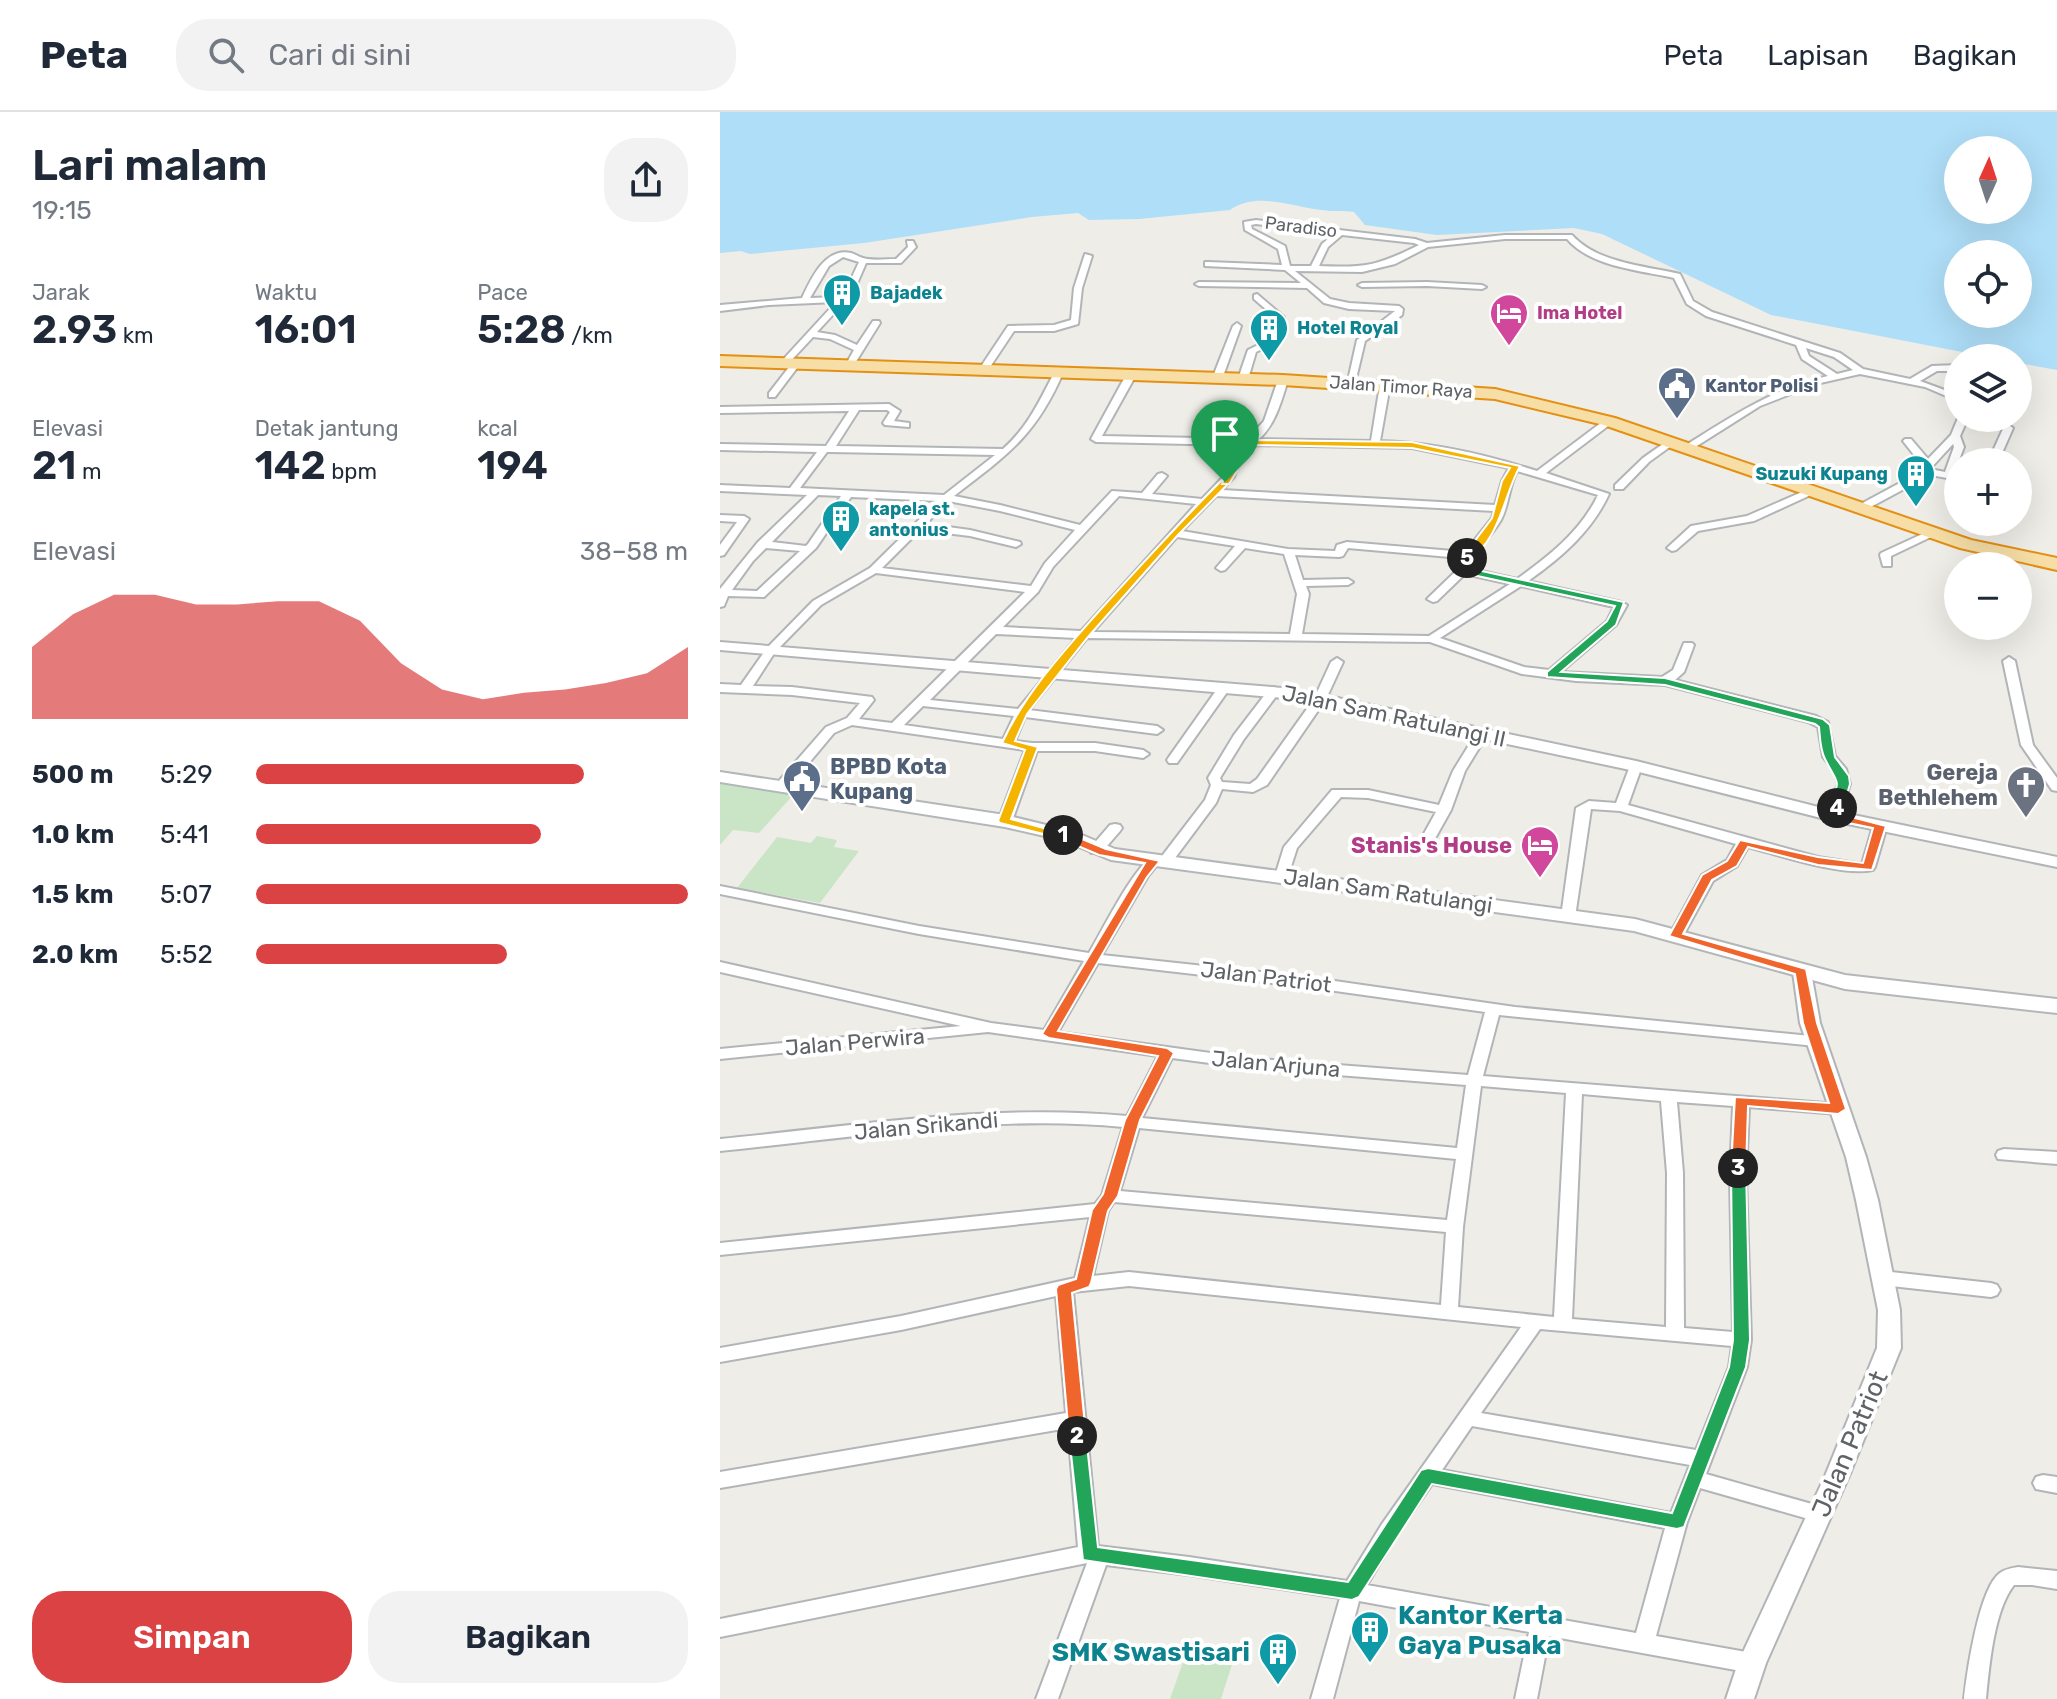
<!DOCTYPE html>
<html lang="id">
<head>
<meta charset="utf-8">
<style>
  :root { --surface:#fff; --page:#f2f2f3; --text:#1f2937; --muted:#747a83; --line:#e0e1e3; --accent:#db4243 }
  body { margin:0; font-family:Rubik,sans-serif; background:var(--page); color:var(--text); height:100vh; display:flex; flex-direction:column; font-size:30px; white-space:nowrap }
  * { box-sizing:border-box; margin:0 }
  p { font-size:26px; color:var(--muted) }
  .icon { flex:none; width:44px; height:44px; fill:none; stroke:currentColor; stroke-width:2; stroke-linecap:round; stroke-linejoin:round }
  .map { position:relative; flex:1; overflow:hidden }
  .details { display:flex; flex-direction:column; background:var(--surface); width:720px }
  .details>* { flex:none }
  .needle { width:52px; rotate:3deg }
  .controls { position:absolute; left:1224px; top:24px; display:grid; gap:16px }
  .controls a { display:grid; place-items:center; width:88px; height:88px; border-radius:50%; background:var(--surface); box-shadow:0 8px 32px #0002; font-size:40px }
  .pin { position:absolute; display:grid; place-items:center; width:68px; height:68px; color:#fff; margin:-82px -34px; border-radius:50% 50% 50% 0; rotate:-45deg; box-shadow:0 0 8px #0007 }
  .pin .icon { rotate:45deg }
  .km { position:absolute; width:40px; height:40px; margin:-20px; border-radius:50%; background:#222; color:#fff; font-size:22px; line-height:40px; text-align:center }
  .round { display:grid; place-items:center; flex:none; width:84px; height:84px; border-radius:32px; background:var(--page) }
  .headline { display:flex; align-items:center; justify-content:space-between; height:136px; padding:0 32px }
  h1 { font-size:44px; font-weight:600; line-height:60px }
  .stats { display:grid; grid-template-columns:repeat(3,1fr); gap:12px; height:136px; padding:8px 32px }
  .stats div { display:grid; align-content:center }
  .stats b { font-size:40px; font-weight:600 }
  .stats small { font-size:22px; font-weight:400 }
  .stats p { font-size:22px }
  .chart { height:224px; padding:16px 32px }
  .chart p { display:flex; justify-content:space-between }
  .chart svg { width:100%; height:144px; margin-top:8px; fill:var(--accent); opacity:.7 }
  .button { display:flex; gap:16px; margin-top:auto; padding:16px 32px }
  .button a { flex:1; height:92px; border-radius:32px; background:var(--accent); color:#fff; font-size:32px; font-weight:600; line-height:92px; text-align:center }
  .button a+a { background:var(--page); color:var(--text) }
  ul { padding:0 32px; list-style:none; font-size:26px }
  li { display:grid; grid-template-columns:128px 96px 1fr; align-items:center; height:60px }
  li i { height:20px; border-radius:10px; background:var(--accent) }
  header { display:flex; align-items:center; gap:48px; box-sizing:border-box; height:112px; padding:0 40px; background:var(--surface); border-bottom:2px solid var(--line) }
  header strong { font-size:38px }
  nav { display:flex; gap:44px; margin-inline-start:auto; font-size:28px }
  .search { width:560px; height:72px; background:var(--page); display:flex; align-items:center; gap:20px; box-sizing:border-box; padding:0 28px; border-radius:32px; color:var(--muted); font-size:30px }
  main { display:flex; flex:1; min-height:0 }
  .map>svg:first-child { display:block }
</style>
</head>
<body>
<header>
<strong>Peta</strong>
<div class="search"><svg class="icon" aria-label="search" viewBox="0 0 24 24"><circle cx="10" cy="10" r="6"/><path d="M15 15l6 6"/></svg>Cari di sini</div>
<nav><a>Peta</a><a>Lapisan</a><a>Bagikan</a></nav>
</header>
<main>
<section class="details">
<div class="headline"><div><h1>Lari malam</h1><p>19:15</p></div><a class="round"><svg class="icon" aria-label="share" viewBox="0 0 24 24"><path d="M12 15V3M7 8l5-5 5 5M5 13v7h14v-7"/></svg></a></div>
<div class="stats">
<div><p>Jarak</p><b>2.93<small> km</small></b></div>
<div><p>Waktu</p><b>16:01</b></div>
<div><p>Pace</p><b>5:28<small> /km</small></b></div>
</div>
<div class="stats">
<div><p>Elevasi</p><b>21<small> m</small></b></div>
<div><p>Detak jantung</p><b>142<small> bpm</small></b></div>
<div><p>kcal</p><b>194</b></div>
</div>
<div class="chart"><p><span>Elevasi</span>38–58 m</p>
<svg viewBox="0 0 160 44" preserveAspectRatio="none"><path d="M0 44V22L10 12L20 6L30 6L40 9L50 9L60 8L70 8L80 14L90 27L100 35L110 38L120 36L130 35L140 33L150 30L160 22V44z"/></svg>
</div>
<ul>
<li><b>500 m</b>5:29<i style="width:76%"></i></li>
<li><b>1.0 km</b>5:41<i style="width:66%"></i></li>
<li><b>1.5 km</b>5:07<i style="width:100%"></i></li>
<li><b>2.0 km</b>5:52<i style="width:58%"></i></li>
</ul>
<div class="button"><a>Simpan</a><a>Bagikan</a></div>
</section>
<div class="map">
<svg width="1337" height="1587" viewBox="0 0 1337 1587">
  <rect width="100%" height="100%" fill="#efede7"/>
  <path fill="#c9e5c6" d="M0,672L2,671L74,682L39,721L13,718L0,733Z
    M97,724L117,728L114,735L139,739L100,791L17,776L57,725L91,731Z
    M470,1530L516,1540L501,1587H450Z"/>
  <path fill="#afdef8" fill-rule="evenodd" d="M0,0H1337V258L1298,251V246H1273L1051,203L882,122L854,116L717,123L645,113L634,100C623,98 613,100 602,98C573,95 537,79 510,98L419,107L369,108L358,101L312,105L144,131L30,142L21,139L0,141ZM1238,38H1298V98H1238ZM1238,142H1298V202H1238Z"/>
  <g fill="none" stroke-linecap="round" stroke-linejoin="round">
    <defs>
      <path id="minor" d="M536,108L695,127L707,131L785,123H852C877,151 925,154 960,162L973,189L992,200L1120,241L1143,257L1190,267L1212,254L1238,253V259H1217L1200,269L1238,283V289L1205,275L1140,262L1096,272L1040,294L972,337H966V333C1012,304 1054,276 1108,264L1082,247L1076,233L986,204L967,192L954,166C919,158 871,155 847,127H785L708,135L675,152L642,160L575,159L610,187L629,191L679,194L683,197L682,203L645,229L635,271L627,273L637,228L675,199L629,197L604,191L587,176L479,174L475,172L479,170L581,171L565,158L485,154V150H488L562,153L558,137L525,118L524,110ZM536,112L614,122L602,132L591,154H570L565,134L532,117L531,113ZM622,123L694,131L699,133C657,154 645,156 599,154L608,135ZM1086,236L1114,245L1133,258L1117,262L1089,244Z
        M187,129H193L196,135L181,151H146L133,181L97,220L115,223L137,233L153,209H159L160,211L132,256L125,254L134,238L110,227L93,225L66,254L59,252L116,190L49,193L0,199V193L82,186C91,167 105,135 131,141C135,142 139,145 143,146C152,149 166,147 176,147L188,135ZM123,145L139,150L126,178L120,185L90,186L109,154Z
        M365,142L372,144L362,176L358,212L334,219H294L266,261H260L258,259L288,214L334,213L351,208L354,176Z
        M707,170L762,173L766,175L762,177L707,174L642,175L638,173L642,171Z
        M537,182L564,205L556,230L536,240L528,267L523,270L518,267L528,238L548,228L556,206L534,187V183Z
        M517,211L521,214L502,267L494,269L492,267L513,214Z
        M73,250L80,252L55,285H49V281Z
        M335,259L343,261C315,325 287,343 234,384L280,393L360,413L392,379L422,381L438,362L442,361L447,364L432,382L482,387L504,364L513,336L517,333L376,330L371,327L406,263L411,260L416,263L382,324L527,327L544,309L558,268L563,265L568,268C561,290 556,311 539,327L651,329L660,273L665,270L670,273L660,329C714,330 767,343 817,359L886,307H892V311L826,361L889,382C872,419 841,446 808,469L901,490L907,493L896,513L841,560L942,565L953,558L964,531H972L974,533L964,560L955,568L1096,604L1108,610L1115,644L1126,657L1130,672L1120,704L1113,708L1106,704L1118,672L1114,658L1103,645L1098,615L1088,610L945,573L856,569L802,562L710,530L367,526L309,598L437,614L443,618L437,622L305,605L295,629L312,631H375L423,638L429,642L423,646L375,639H317L292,709L285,713L278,709L305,638L132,613L114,621L68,676H58L57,673L58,670L106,615L127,606L140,591L72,583L0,580V572L21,573L47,536L93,489L150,456L218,389L131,385L96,436L44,485L8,484L4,494L0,495V477L38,430L87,383L0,379V373L70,376L97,340L0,338V332L106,334L129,299L0,301V295L169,292L180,299L174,309L189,311V315L165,313L163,311L170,300L167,298H139L116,334L283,337C308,315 320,288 335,259ZM531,333L692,336L789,356L782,369L775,393L502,378L514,365L522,338ZM107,340H109L275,343L224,383L80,376ZM797,359L878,383C861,419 829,444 797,467L748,456C756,437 771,425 781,408C789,393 789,374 797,359ZM98,383L121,384L88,432L86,434L52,430ZM399,384L476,392L361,519L283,515L318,480L333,455ZM496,384L774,399L772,406L745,440L627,430L617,433L615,439L568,437L462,419ZM228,389L280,399L355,418L325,451L311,474L162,456L200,418L250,424L296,435L301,432L300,430L250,418L206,412ZM457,425L515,434L496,456L501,459L505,458L525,436L564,442L577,482L570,522L373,520ZM46,436L80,439L37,479L12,478L33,449ZM628,436L741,446L735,460L707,487L713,490L717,489L745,462L790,472L709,524L582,522L589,482L586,474L628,473L633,470L628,467L583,468L575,443L619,445L623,444ZM156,461L305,480L172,611L139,607L154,588L152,585L72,575L33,574L55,540L101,493ZM801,474L894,495L887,509L829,558L804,555L720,526ZM276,522L356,526L298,597L210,588ZM203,594L294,604L283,627L184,613Z
        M1238,306H1248L1240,324L1244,335L1234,361L1238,362V368L1205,362L1199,369L1145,398H1137V394L1191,365L1202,353L1183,329L1185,327H1191L1208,347L1231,323ZM1233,332L1234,335L1225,360L1210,357Z
        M1265,306H1277L1293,316L1282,341L1283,350H1273L1272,341L1283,317Z
        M950,327L958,329L929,350L903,377H895V373L923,346Z
        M1091,376L1095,377V381L1034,409L978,419L956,438L952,439L947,436L971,414L1027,404Z
        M0,403L24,404L29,407L4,443L0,444V433L17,410L0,409Z
        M1211,418L1216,421L1215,423L1171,444V454H1163L1160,443L1161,441Z
        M1289,545L1295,549L1313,633L1337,666V679L1332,678L1301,633L1283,549Z
        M617,546L623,550L606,587L547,673L533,680L502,677L496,691L449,754L444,755L438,752L428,764L382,843L587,865L795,895L1101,925L1104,929L1101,933L1096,934L779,903L763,964L1118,992L1124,993L1126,997L1124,1001L1118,1002L1029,995L1026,1064L1031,1228L1027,1255L986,1362L1099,1394L1106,1396L1109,1402L1106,1408L1099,1410L980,1376L967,1410L936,1524L1032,1541L1039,1544L1043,1551L1039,1558L1032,1561L829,1524L817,1587H795L809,1520L639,1489L613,1587H591L620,1486L469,1463L386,1453L338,1587H316L367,1451L0,1525V1507L358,1435L348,1316L0,1376V1360L346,1301L336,1184L181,1218L0,1250V1236L181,1204L355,1166L370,1105L0,1143V1131L375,1092L382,1083L403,1015C272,1002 131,1026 0,1039V1027C134,1014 272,991 407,1004L438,944L268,920L0,947V937L241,914L0,860V850L271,911L324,918L364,849L199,822L0,782V774L199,814L369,841C381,821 415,752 433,745L439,748L485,688L491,673L488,666L514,623L550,576L554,575L560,579L524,627L500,666L502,670L530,672L537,667L594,587L611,550ZM378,851L587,875L765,900L748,963L527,946L338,920ZM452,946L527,956L746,973L737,1036L422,1006ZM761,974L846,981L834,1205L738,1195L743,1115ZM862,982L941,989L947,1061L946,1215L852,1207ZM957,990L1013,994L1010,1064L1013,1220L964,1216L963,1061ZM419,1016L736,1047L727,1108L400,1079ZM394,1090L726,1120L721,1193L409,1160L373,1164L388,1099ZM409,1174L801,1215L662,1412L627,1469L469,1445L378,1434L353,1180ZM820,1217L1012,1234L1009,1255L976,1338L761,1301ZM752,1314L970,1353L951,1401L722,1358ZM712,1372L945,1416L916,1521L647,1473L676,1424Z
        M504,572L510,576L457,651H449L447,648L449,645L500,573Z
        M761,619L767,623L745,659L731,698L713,730L708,731L701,727L716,700L648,686L621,685L577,736L567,767H557L555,764L564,735L612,678H648L719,693L733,659L757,620Z
        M916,650L922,654L908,693L1098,745L1142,752L1153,714L1160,710L1165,711L1167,714L1155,755L1153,758C1122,765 1059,743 1028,735L1017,754L993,769L963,824L956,828L949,824L982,763L1007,748L1016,732L900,699L871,697L855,805L853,808H843L841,805L856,696L869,689L896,691L910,654Z
        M395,712L400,713L402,716L400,719L381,741H371L369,738L371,735L390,713Z
        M1284,1037L1337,1040V1052L1278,1047L1276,1043L1278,1039Z
        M1162,1159L1271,1171L1277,1173L1280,1178L1277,1183L1271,1185L1162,1173L1156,1171L1153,1166L1156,1161Z
        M1323,1363L1337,1365V1381L1316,1377L1313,1371L1316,1365Z
        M1298,1455L1337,1459V1477L1312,1473H1294C1274,1498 1269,1555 1266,1587H1244C1247,1560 1259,1476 1280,1461C1285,1457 1292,1456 1298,1455Z"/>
      <path id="tertiary" d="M0,530L575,577L916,649L1114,699L1337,745V755L1113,709L915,659L575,587L0,538Z
        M1082,854L1091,860L1100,911L1146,1045L1158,1088L1180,1198L1181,1236L1129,1364L1046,1551L1034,1587H1006L1018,1551L1105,1364L1157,1236L1158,1198L1136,1088L1126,1045L1080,911L1073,860Z"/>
      <path id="secondary" d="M0,660L285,703L355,720L395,737L915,807L1125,863L1337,887V901L1125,877L914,819L391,748L342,728L285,715L0,670Z"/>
      <path id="trunk" d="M0,244L563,263L775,277L895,306L1251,428L1337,446V458L1240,436L884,313L775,287L563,273L0,254Z"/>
    </defs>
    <use href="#minor" stroke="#b2b5b8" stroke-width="4"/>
    <use href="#tertiary" stroke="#b2b5b8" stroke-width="4"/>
    <use href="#secondary" stroke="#b3b7ba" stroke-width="4"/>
    <use href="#trunk" stroke="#e39014" stroke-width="4"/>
    <use href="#minor" fill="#fff" fill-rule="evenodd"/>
    <use href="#tertiary" fill="#fff" fill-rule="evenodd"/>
    <use href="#secondary" fill="#fff" fill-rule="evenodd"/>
    <use href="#trunk" fill="#f6dea6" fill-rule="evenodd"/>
  </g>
  <path fill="#f5b400" stroke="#fff" stroke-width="2" d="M502,368L510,370L458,423L368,525L307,602L295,629L318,635L291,707L349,723L343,727L280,711L278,709L305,638L282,631C305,581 344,539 380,498C420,454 460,410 502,368Z"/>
  <path fill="#f0652b" stroke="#fff" stroke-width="2" d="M343,719L386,737L440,749L427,765L338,919L447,936L454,941L420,1008L398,1084L388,1099L371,1171L369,1175L352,1181L366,1324L357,1331L349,1324L336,1177L338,1173L356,1167L372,1098L383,1082L405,1008L438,944L329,926L322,922L425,751L379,743L339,726L337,723Z"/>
  <path fill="#22a559" stroke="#fff" stroke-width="2" d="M1018,1051L1026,1056L1030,1228L1026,1255L964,1415L957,1417L712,1372L639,1485L632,1488L363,1448L349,1324L357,1317L366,1324L378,1435L628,1470L701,1358L708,1356L952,1401L1009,1255L1013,1228L1011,1056Z"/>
  <path fill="#f0652b" stroke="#fff" stroke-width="2" d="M1117,693L1123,696L1120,702L1166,714L1152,758L1098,753L1028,735L1017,754L992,768L963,822L1086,857L1097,911L1126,997L1118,1002L1028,994L1026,1056L1018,1062L1011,1056L1015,985L1109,991L1083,911L1075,862L949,824L982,763L1007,749L1020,728L1098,745L1143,751L1153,716L1109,707L1111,696Z"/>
  <path fill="#22a559" stroke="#fff" stroke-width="2" d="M747,443L752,446L748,456L904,490L896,513L841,560L945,566L1103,607L1110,613L1115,645L1129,664L1130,672L1123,696L1117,700L1111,696C1120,664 1119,675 1105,647C1100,638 1100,625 1099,615L1095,612L945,573L827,565V560L887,509L895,494L739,460L742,446Z"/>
  <path fill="#f5b400" stroke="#fff" stroke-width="2" d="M534,328L692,330L800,354C783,385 780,429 747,449L742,446L772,406L782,369L790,356L692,336L535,333L522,338L517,359L509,372H502L515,334Z"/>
  <defs>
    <symbol id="building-pin" viewBox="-11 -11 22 30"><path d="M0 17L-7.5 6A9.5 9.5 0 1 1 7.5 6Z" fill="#0f9aa8" stroke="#fff"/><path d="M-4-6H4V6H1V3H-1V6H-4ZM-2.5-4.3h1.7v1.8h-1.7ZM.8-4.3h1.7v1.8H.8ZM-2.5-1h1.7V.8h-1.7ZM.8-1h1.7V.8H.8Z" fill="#fff"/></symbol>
    <symbol id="hotel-pin" viewBox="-11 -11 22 30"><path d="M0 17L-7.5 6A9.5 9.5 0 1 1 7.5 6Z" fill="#d1479c" stroke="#fff"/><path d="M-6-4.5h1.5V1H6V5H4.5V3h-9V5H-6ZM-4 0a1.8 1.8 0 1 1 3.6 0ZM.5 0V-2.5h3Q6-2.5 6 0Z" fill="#fff"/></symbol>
    <symbol id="civic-pin" viewBox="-11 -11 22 30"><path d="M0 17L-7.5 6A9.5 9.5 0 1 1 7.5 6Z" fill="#5c6f8a" stroke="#fff"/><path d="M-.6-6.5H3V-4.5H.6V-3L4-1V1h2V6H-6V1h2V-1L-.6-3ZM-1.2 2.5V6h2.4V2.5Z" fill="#fff"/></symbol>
    <symbol id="church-pin" viewBox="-11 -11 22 30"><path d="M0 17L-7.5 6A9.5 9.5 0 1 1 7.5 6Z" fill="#6b7280" stroke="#fff"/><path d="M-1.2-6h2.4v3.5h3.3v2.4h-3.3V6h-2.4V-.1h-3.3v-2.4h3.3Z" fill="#fff"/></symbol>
  </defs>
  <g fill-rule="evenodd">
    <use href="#building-pin" x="100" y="159" width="44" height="60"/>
    <use href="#hotel-pin" x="767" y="179" width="44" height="60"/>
    <use href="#building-pin" x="527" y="194" width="44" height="60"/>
    <use href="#civic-pin" x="935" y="252" width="44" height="60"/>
    <use href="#building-pin" x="1174" y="340" width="44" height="60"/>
    <use href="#building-pin" x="99" y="385" width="44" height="60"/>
    <use href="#civic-pin" x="60" y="645" width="44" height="60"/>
    <use href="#church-pin" x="1284" y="651" width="44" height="60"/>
    <use href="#hotel-pin" x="798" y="711" width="44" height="60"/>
    <use href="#building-pin" x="628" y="1496" width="44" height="60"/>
    <use href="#building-pin" x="536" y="1518" width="44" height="60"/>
  </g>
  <g text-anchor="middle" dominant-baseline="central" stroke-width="8" stroke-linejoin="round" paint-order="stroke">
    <g font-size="18" fill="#5f6366" stroke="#fff">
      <text transform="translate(581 115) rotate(7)">Paradiso</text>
      <text transform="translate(681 275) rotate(4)">Jalan Timor Raya</text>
    </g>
    <g font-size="18" font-weight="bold" fill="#0d838f" stroke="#fff" text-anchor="start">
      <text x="150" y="181">Bajadek</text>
      <text x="577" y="216">Hotel Royal</text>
      <text x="1168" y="362" text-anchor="end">Suzuki Kupang</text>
      <text x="149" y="397">kapela st.<tspan x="149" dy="21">antonius</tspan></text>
    </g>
    <g font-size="18" font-weight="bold" fill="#b23c85" stroke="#fff" text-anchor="start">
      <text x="817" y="201">Ima Hotel</text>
    </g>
    <g font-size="18" font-weight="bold" fill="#4e5e75" stroke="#fff" text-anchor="start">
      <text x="985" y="274">Kantor Polisi</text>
    </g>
    <g font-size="22" fill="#5f6366" stroke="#fff">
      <text transform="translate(674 604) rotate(12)">Jalan Sam Ratulangi II</text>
      <text transform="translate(668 779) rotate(8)">Jalan Sam Ratulangi</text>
      <text transform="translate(546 865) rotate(7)">Jalan Patriot</text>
      <text transform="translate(135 930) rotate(-5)">Jalan Perwira</text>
      <text transform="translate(556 952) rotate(5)">Jalan Arjuna</text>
      <text transform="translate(206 1014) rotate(-5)">Jalan Srikandi</text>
    </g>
    <g font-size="22" font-weight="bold" fill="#4e5e75" stroke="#fff" text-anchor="start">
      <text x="110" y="654">BPBD Kota<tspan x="110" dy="25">Kupang</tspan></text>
    </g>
    <g font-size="22" font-weight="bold" fill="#5b616d" stroke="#fff" text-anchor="end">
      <text x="1278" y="660">Gereja<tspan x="1278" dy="25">Bethlehem</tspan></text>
    </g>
    <g font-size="22" font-weight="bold" fill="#b23c85" stroke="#fff" text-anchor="end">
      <text x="792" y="733">Stanis's House</text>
    </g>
    <g font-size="26" fill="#5f6366" stroke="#fff">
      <text transform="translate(1130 1332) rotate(-67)">Jalan Patriot</text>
    </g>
    <g font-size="26" font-weight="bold" fill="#0d838f" stroke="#fff" text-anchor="start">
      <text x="678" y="1503">Kantor Kerta<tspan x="678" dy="30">Gaya Pusaka</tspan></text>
      <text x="530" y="1540" text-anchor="end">SMK Swastisari</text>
    </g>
  </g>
</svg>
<div class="controls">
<a><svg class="needle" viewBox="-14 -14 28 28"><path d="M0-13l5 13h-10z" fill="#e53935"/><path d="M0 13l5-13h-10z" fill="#747a83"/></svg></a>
<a><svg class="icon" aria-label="locate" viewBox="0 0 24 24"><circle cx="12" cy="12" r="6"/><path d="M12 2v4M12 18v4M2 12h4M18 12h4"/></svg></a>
<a><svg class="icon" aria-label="layers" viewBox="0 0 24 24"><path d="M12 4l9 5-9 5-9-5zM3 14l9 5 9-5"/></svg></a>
<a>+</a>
<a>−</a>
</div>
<div class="pin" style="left:505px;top:370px;background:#1e9e55"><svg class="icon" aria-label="arrive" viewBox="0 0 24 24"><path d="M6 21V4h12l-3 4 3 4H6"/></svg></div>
<b class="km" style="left:343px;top:723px">1</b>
<b class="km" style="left:357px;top:1324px">2</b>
<b class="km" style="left:1018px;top:1056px">3</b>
<b class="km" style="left:1117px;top:696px">4</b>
<b class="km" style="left:747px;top:446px">5</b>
</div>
</main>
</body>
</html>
